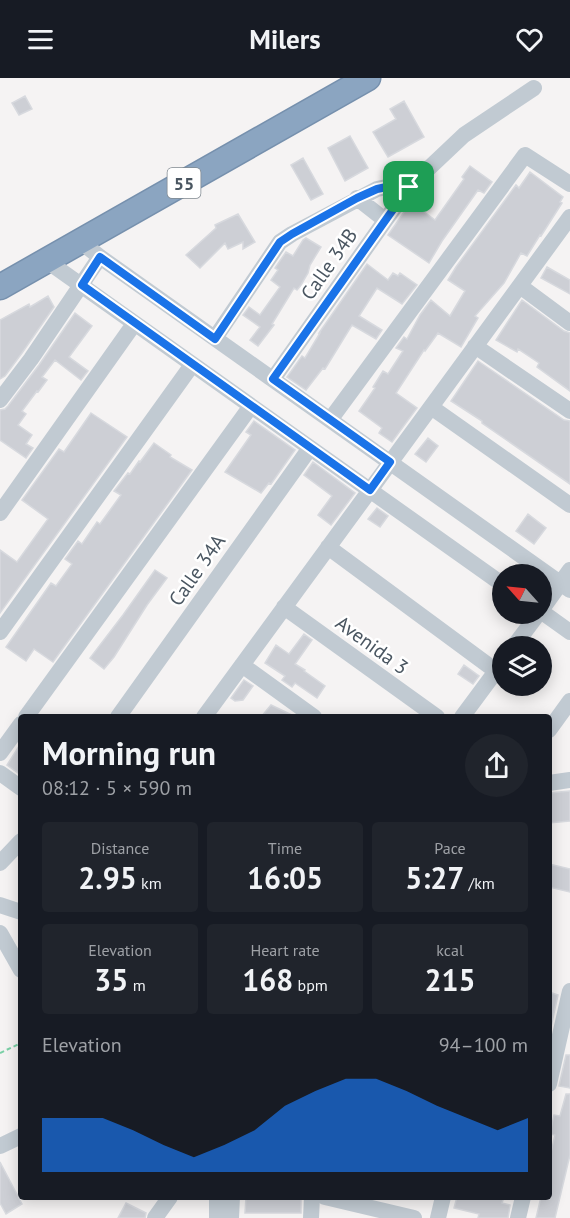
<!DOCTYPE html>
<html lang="en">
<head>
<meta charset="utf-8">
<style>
  :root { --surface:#171b24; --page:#20242c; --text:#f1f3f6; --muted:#9ea1a6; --accent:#1a73e8 }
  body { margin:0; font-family:"PT Sans",sans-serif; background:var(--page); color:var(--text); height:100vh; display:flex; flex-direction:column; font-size:22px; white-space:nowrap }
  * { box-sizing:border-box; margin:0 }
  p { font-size:20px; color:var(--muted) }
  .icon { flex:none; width:33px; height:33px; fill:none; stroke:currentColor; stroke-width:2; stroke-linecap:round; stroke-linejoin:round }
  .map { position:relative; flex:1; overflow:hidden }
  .sheet { position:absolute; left:18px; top:636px; width:534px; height:486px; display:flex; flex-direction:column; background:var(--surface); border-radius:6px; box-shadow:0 3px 15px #0003 }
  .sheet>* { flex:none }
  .needle { width:39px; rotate:297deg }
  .fabs { position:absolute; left:492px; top:486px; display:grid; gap:12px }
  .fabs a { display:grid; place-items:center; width:60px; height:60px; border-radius:50%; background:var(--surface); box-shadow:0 3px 15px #0003; font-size:30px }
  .pin { position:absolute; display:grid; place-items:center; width:51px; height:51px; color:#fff; margin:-26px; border-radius:12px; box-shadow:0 3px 9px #0006 }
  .round { display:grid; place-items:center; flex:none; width:63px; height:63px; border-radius:32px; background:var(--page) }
  .summary { display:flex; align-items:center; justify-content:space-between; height:102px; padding:0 24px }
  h1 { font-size:33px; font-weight:700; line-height:45px }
  .figures { display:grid; grid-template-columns:repeat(3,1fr); gap:9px; height:102px; padding:6px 24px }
  .figures div { display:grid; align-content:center; border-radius:6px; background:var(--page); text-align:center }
  .figures b { font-size:30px; font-weight:700 }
  .figures small { font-size:16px; font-weight:400 }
  .figures p { font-size:16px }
  .chart { height:168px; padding:12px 24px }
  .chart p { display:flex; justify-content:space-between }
  .chart svg { width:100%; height:108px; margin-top:6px; fill:var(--accent); opacity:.7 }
  header { display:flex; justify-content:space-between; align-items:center; height:78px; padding:0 24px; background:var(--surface); font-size:27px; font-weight:700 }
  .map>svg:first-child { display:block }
</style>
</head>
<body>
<header><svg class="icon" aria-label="menu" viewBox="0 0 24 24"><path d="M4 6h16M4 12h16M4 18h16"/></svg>Milers<svg class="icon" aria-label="heart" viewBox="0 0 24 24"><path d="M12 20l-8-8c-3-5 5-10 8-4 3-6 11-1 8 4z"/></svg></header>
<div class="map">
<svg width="570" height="1140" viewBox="0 0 570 1140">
  <rect width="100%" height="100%" fill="#f5f3f3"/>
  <path fill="#cdcfd5" stroke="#d7d9de" stroke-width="1.5" d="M25,18L32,31L19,37L12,25Z
    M404,23L424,59L388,79L373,54L396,41L390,31Z
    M350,58L368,90L345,103L328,70Z
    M303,80L323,116L311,122L291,87Z
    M470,88L492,104L484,115L478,112L442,163L429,185L388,157L411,124L435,142L464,101L462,99Z
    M530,94L563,119L560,124L562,125L541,158L540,157L527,178L521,175L504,205L475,238L478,240L461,269L438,255L425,273L424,272L396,315L417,330L392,364L379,355L382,350L359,333L375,310L373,309L383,293L388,296L403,273L396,270L404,259L407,261L420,237L431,222L450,238L465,213L448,202L456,189L516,107L519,110Z
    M238,136L255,164L243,171V164L228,171L225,165L200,190L186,177L216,150L215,147Z
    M306,160L321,169L310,187L308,195L301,207L297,212L294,210L272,246L274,247L258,268L250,262L260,249L243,237L249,229L260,237L280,209L271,202L278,192L275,190L286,174L293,178L303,162Z
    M367,186L388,202L393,195L398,198L400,195L417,207L402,226L377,210L359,238L382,252L376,261L352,247L325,291L323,290L306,312L287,299L302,278L305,280L320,255H319Z
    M547,189L570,202V216L541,200Z
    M48,218L54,229L22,275L5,298L0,301V242L29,226L30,229Z
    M522,222L564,253L570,255V313L537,289L539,285L518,271L517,274L496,262Z
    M75,235L92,248L69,279L88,293L81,302L55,282L42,299L47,302L38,314L37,313L22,333L26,336L18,347L32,357L26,366L33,370L26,380L0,362V332L5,331L8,328L39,287Z
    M478,283L564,342L570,343V406L482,345V343L451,323Z
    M91,335L127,359L0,535V472L17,484L48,441L22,422L59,371L64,374Z
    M254,343L295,372L271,406L269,405L261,415L225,394L251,357L246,354Z
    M428,360L438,368L426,384L415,376Z
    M154,365L171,377L170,379L192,392L53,584L34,571L26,583L6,569L51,505L56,508L72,486L65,481L78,463L82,466L97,444L100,446L121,417L114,413L128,395L130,396L139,383L140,384Z
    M313,384L355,415L331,447L318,437L332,418L304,397Z
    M377,430L388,438L380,449L368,441Z
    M528,436L546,450L534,466L516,453Z
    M155,492L167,500L147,527L114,579L104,591L90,580L123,537Z
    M304,556L312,562L295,586L305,592L304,593L325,608L317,620L295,605L292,609L282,602L285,598L265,585L276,567L289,576Z
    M464,587L479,598L473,606L458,596Z
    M244,602L253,608L243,622L235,623L231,620Z
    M271,627L296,639H261Z
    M21,665V697L7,687Z
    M570,713V743L549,745V715Z
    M549,786L570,791V814L549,809Z
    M549,914L558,917L549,958Z
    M566,977H570V1010L559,1008Z
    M566,1016H570V1077L555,1140H536L541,1119H549V1083L555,1057L550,1056L554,1037L560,1038Z
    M0,1084L22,1126L6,1136L0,1125Z
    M246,1119H301V1135H245Z
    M457,1119H504L502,1125L510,1127L508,1140H478L479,1136L454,1130Z
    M126,1125L146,1135L145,1140H118Z"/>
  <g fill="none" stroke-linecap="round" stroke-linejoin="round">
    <defs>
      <path id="highway" d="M0,209L368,0"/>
    </defs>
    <use href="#highway" stroke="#7690ad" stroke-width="27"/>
    <path stroke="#7ad0a6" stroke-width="2" stroke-dasharray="4.5 3" stroke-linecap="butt" d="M0,975L21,965"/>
    <path stroke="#c1cad2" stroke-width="16" d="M357,120L385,142
      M81,164L100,179L570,512
      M47,183L502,506
      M520,208L570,245
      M215,260L280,164L292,156L377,111L396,107L409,109
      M475,268L570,333
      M273,301L409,109L464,57L534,10
      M0,322L31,281L100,179
      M431,329L570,427
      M330,342L525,77L570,106
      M0,435L134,246
      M328,469L496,593
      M284,529L437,639
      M542,531L570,492
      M542,534L570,554
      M0,554L192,287
      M514,568L538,536
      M242,587L314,639
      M26,639L251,328
      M118,639L310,370
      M204,639L570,139
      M462,639L502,585
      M549,652L570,623
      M0,675L21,646
      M0,695L21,710
      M549,705L570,702
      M0,785L21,763
      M0,827L21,834
      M0,855L21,892
      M549,1006L570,913
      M0,1068L21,1058
      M325,1119L414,1140
      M155,1140L170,1119
      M217,1140V1119
      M231,1140L232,1119
      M311,1140L312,1119
      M438,1140L443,1119
      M518,1140L523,1119"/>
    <use href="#highway" stroke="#8ba5c1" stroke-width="24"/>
  </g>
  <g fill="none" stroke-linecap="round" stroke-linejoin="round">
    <defs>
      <path id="route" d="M396,107L409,109L273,301L390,384L370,412L82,207L100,179L215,261L280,164L292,156L357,120L377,111Z"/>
    </defs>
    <use href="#route" stroke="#fff" stroke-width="12"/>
    <use href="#route" stroke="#1a73e8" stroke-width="8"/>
  </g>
  <g text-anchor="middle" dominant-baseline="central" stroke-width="5" stroke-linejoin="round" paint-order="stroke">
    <rect fill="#fff" stroke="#808990" stroke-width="1.5" x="167.5" y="90" width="33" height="30" rx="4.5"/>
    <g font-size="18" font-weight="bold" fill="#4a5661">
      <text x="184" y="105">55</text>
    </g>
    <g font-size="20" fill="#4a5661" stroke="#fff">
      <text transform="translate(329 186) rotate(-55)">Calle 34B</text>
      <text transform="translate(197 492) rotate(-55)">Calle 34A</text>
      <text transform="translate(372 567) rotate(36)">Avenida 3</text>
    </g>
  </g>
</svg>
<div class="fabs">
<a><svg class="needle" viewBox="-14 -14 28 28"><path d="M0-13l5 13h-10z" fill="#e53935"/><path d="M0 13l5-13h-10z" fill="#9ea1a6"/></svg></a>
<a><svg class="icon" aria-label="layers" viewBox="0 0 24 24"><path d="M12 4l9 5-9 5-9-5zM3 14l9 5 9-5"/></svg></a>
</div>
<div class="pin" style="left:409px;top:109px;background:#1e9e55"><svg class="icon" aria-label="arrive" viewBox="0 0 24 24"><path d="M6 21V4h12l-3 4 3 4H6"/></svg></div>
<section class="sheet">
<div class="summary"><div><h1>Morning run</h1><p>08:12 · 5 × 590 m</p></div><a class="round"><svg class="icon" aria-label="share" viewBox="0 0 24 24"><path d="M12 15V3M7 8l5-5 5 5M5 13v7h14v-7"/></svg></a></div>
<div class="figures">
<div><p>Distance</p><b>2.95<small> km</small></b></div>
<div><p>Time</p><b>16:05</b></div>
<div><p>Pace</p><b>5:27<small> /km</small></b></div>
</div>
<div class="figures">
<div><p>Elevation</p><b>35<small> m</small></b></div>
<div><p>Heart rate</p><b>168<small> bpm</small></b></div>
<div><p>kcal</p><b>215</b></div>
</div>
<div class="chart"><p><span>Elevation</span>94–100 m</p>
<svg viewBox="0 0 160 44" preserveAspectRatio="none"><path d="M0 44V22L10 22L20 22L30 27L40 33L50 38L60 33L70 27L80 17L90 11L100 6L110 6L120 11L130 17L140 22L150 27L160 22V44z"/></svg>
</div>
</section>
</div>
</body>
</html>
